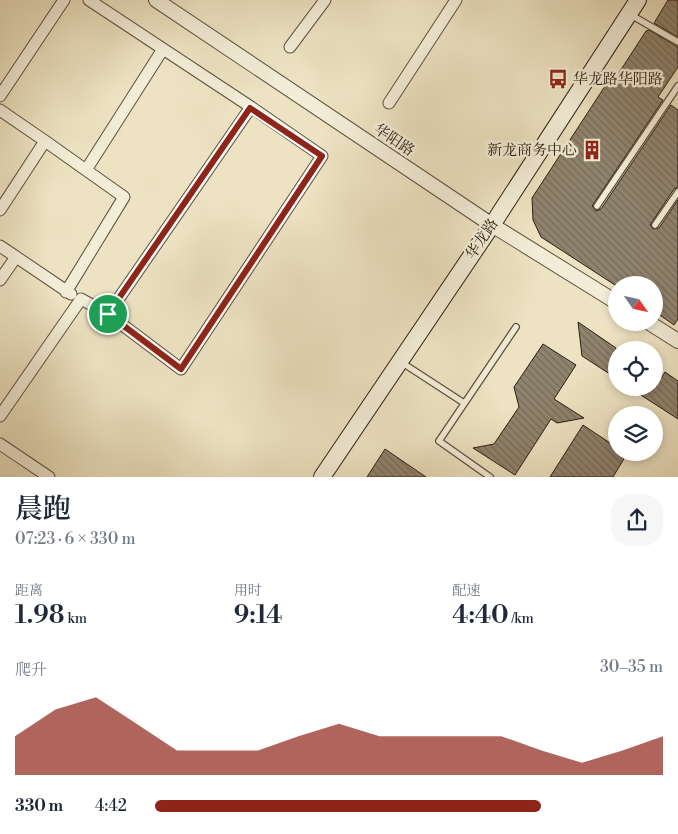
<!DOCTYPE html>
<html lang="zh">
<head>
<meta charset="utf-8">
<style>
  :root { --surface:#fff; --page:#f6f6f7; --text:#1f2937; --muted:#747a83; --accent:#8f2418 }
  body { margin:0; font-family:"Libre Bodoni","Noto Serif SC",serif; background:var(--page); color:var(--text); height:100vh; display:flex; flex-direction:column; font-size:19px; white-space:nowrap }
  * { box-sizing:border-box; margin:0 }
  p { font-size:16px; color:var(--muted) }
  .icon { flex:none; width:28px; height:28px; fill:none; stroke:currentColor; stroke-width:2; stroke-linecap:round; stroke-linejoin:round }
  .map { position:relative; height:477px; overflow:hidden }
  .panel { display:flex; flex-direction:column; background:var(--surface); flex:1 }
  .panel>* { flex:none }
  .needle { width:32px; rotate:124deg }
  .buttons { position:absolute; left:608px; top:276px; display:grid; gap:10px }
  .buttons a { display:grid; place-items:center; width:55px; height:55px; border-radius:50%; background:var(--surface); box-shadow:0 2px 8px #0003; font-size:25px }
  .pin { position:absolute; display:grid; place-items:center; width:42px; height:42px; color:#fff; margin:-21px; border:2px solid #fff; border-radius:50%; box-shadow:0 1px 5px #0007 }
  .round { display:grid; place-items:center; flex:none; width:52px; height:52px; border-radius:20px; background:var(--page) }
  .headline { display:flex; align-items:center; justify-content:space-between; height:85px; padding:0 15px }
  h1 { font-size:28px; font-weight:600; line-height:38px }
  .figures { display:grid; grid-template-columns:repeat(3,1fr); gap:8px; height:85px; padding:5px 15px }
  .figures div { display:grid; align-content:center }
  .figures b { font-size:25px; font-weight:600 }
  .figures small { font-size:14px; font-weight:400 }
  .figures p { font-size:14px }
  .chart { height:140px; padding:10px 15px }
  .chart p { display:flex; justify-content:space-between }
  .chart svg { width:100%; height:90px; margin-top:5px; fill:var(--accent); opacity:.7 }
  ul { padding:0 15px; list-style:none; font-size:16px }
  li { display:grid; grid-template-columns:80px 60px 1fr; align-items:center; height:38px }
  li i { height:12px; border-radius:6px; background:var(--accent) }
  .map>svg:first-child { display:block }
</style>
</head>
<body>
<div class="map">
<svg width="678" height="477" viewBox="0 0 678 477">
  <defs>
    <pattern id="building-back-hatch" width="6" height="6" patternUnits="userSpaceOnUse" patternTransform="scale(1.25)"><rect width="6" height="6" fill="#90846e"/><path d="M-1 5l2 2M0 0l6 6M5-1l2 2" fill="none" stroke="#766b59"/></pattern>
  </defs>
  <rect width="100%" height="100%" fill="#ede3c2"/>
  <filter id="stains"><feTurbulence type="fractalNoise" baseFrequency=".004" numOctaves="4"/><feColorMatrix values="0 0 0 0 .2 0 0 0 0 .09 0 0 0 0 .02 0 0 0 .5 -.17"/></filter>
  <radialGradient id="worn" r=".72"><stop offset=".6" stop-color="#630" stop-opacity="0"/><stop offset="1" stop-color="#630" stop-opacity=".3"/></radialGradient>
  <path fill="url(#building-back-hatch)" stroke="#2b1e13" d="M668,0H678V37L654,23Z
    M649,30L678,47V67L658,97L663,100L592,206L596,211L601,209L671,105L678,110V187L674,189L650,225L653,229L659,228L678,200V319L674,325L654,311V285H615L541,237L533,220L532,198L609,80L613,82L646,31Z
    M578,322L616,348V378L582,356Z
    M543,344L576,365L554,399L584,418L557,423L551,419L515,475L473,448L494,444L519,407L514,387Z
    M665,372L678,381V419L630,388H654V373L661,378Z
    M583,425L616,447V452H628L613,477H550Z
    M385,449L426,477H367Z"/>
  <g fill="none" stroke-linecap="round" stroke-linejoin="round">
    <defs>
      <path id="service" d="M631,15L678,42
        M597,206L678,86
        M655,225L678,192
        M401,362L464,403
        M490,477L439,441L516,327"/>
      <path id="minor" d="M89,0L251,107L108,314
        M290,47L325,0
        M0,96L64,0
        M389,103L456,0
        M0,110L45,141L0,210
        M45,141L124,197L66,292
        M86,170L163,49
        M0,246L71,294
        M0,280L16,257
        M0,416L81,299L108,314L181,369L322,156L251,107
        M0,444L49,477"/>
      <path id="tertiary" d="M156,0L492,225L616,302
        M648,322L678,341"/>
      <path id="secondary" d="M322,477L492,225L638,0"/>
    </defs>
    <use href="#service" stroke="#5c4f3f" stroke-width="8"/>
    <use href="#minor" stroke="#5c4f3f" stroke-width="13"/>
    <use href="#tertiary" stroke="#5c4f3f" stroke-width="16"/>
    <use href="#secondary" stroke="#2b1e13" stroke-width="18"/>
    <use href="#service" stroke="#f3edd7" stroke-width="5.5"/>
    <use href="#minor" stroke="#f3edd7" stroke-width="11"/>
    <use href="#tertiary" stroke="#f3edd7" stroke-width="14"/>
    <use href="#secondary" stroke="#f3edd7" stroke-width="16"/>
  </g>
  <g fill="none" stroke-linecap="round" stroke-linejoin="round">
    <defs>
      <path id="route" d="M250,108L322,156L181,369L108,314Z"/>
    </defs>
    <use href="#route" stroke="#fff" stroke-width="10"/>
    <use href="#route" stroke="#8f2418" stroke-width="6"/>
  </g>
  <defs>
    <symbol id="bus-bare" viewBox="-9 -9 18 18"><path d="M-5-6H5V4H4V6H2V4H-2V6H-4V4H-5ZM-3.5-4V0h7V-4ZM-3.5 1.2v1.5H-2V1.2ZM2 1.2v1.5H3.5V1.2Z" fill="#8f2418" stroke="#f3edd7" stroke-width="2.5" paint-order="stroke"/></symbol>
    <symbol id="building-bare" viewBox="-9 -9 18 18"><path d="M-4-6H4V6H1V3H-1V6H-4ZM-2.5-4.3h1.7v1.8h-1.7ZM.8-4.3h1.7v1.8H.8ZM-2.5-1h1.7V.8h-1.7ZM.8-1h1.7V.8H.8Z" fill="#8f2418" stroke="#f3edd7" stroke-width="2.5" paint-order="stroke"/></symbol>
  </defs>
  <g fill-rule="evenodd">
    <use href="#bus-bare" x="544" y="65" width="28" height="28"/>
    <use href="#building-bare" x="578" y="136" width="28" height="28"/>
  </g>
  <g text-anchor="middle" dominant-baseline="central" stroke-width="5" stroke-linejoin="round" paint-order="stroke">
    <g font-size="15" fill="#2b1e13" stroke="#f3edd7" text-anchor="start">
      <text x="573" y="79">华龙路华阳路</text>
      <text x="577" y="150" text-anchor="end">新龙商务中心</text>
    </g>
    <g font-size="15" fill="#2b1e13" stroke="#f3edd7">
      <text transform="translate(394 140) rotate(34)">华阳路</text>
      <text transform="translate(482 239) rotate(-56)">华龙路</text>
    </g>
  </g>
  <rect width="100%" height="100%" filter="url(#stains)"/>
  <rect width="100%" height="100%" fill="url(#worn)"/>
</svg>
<div class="buttons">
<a><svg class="needle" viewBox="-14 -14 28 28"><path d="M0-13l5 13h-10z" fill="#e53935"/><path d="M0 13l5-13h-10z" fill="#747a83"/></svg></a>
<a><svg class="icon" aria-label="locate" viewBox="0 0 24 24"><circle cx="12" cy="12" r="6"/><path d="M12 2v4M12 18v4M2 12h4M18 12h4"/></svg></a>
<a><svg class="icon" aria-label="layers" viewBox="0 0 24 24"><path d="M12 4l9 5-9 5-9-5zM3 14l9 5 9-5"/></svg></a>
</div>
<div class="pin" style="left:108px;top:314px;background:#1e9e55"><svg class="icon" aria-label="arrive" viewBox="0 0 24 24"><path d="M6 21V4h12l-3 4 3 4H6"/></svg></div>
</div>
<section class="panel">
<div class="headline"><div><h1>晨跑</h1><p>07:23 · 6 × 330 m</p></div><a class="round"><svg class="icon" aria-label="share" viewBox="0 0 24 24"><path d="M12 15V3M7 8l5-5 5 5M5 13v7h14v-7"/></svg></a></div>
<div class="figures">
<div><p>距离</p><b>1.98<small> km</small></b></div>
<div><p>用时</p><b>9:14</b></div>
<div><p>配速</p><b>4:40<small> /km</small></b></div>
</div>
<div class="chart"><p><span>爬升</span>30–35 m</p>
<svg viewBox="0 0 160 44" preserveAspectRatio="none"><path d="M0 44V25L10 12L20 6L30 19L40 32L50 32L60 32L70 25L80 19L90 25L100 25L110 25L120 25L130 32L140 38L150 32L160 25V44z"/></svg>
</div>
<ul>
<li><b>330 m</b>4:42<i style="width:76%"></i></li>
</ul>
</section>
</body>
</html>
